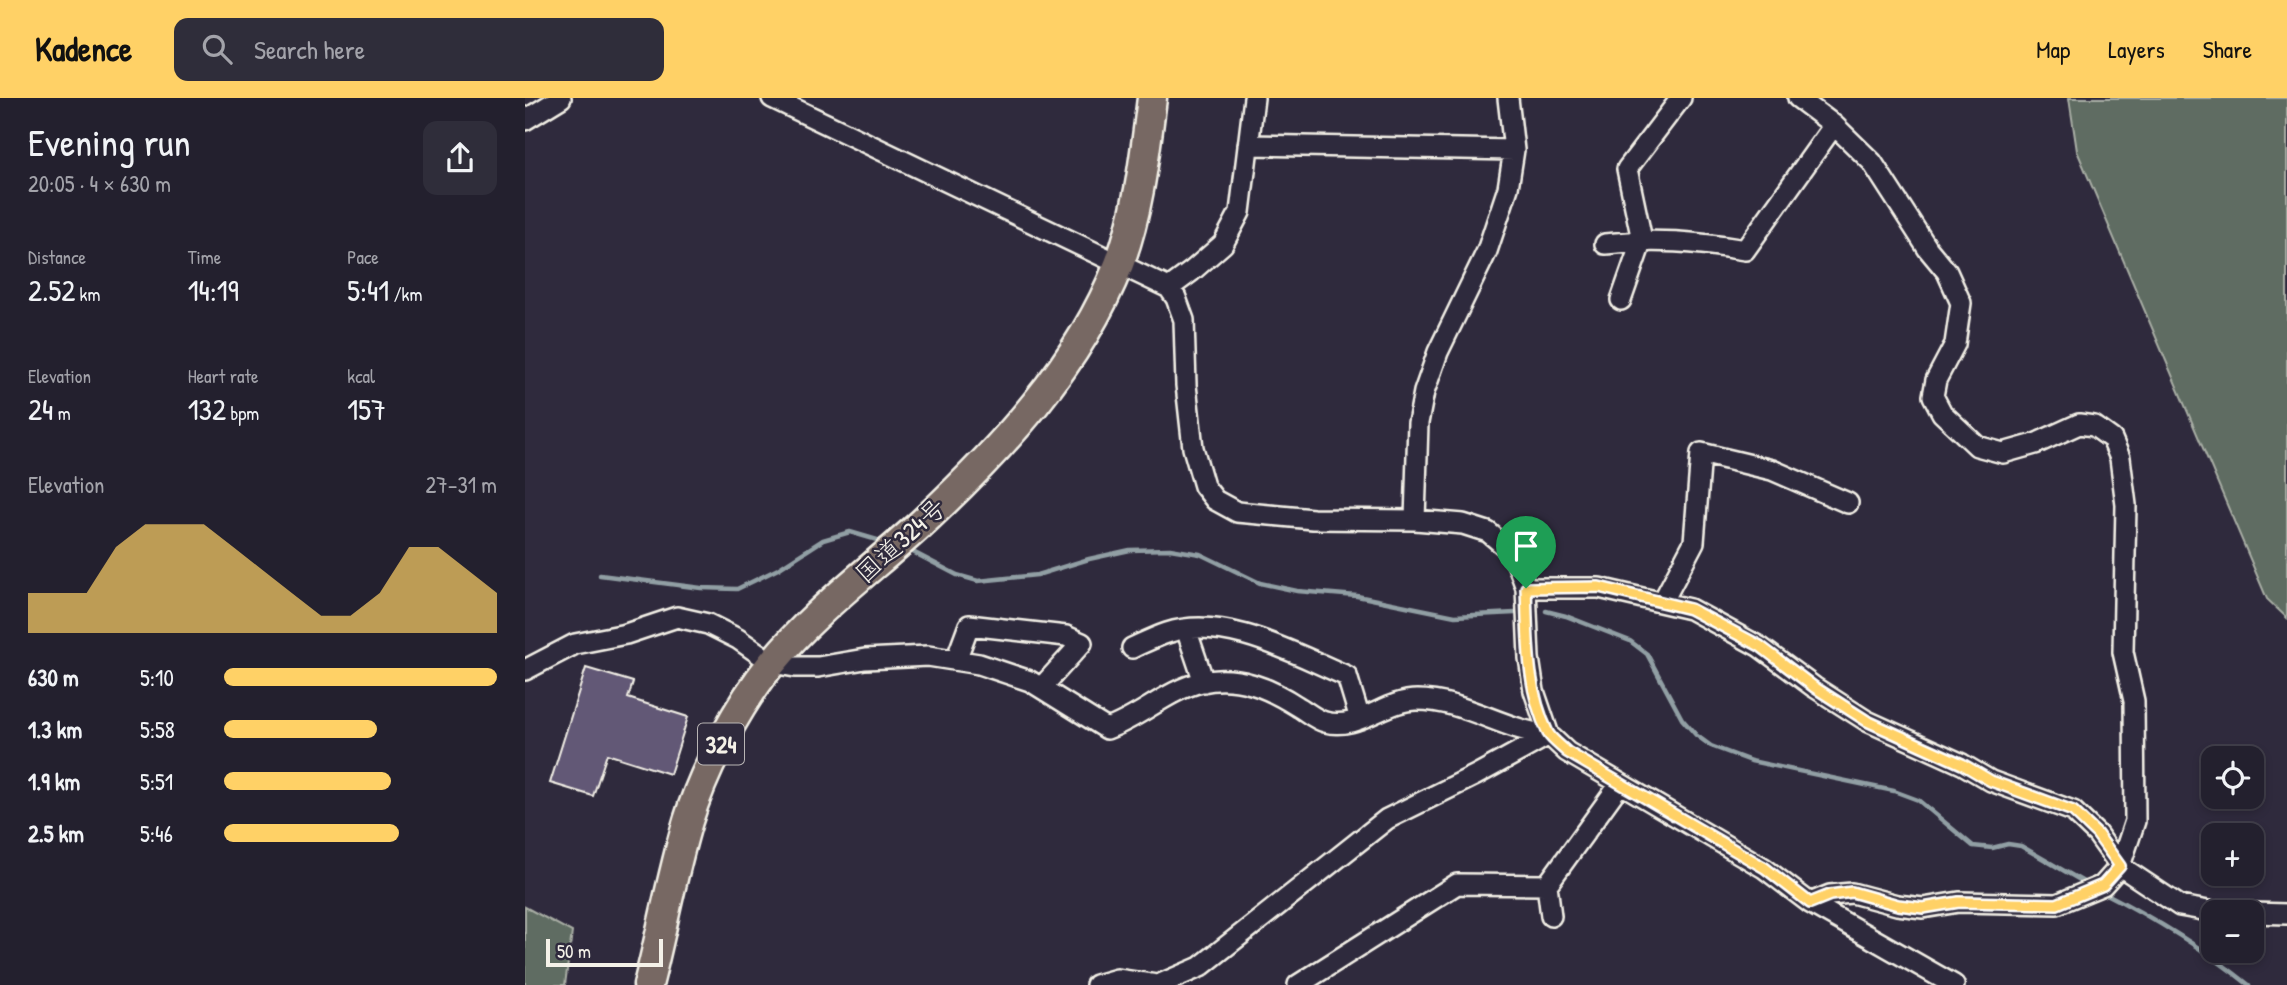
<!DOCTYPE html>
<html lang="en">
<head>
<meta charset="utf-8">
<style>
  :root { --surface:#23202e; --page:#2f2d3a; --text:#f1f3f6; --muted:#a3a3aa; --line:#403e4a; --accent:#ffd166 }
  body { margin:0; font-family:"Patrick Hand","Klee One",sans-serif; background:var(--page); color:var(--text); height:100vh; display:flex; flex-direction:column; font-size:26px; white-space:nowrap }
  * { box-sizing:border-box; margin:0 }
  p { font-size:23px; color:var(--muted) }
  .icon { flex:none; width:38px; height:38px; fill:none; stroke:currentColor; stroke-width:2; stroke-linecap:round; stroke-linejoin:round }
  .map { position:relative; flex:1; overflow:hidden }
  .panel { display:flex; flex-direction:column; background:var(--surface); width:525px }
  .panel>* { flex:none }
  .tools { position:absolute; left:1676px; top:648px; display:grid; gap:14px }
  .tools a { display:grid; place-items:center; width:63px; height:63px; border-radius:14px; background:var(--surface); box-shadow:0 4px 10px #0003,0 0 0 2px var(--line); font-size:35px }
  .scale { position:absolute; left:21px; bottom:18px; width:117px; box-sizing:border-box; padding-left:7px; border:4px solid #f4f1e8; border-top:0; font-size:19px; line-height:24px; white-space:nowrap; color:#f4f1e8; -webkit-text-stroke:5px #2f2a3d; paint-order:stroke }
  .pin { position:absolute; display:grid; place-items:center; width:60px; height:60px; color:#fff; margin:-72px -30px; border-radius:50% 50% 50% 0; rotate:-45deg; box-shadow:0 0 7px #0007 }
  .pin .icon { rotate:45deg }
  .round { display:grid; place-items:center; flex:none; width:74px; height:74px; border-radius:14px; background:var(--page) }
  .summary { display:flex; align-items:center; justify-content:space-between; height:119px; padding:0 28px }
  h1 { font-size:38px; font-weight:600; line-height:52px }
  .figures { display:grid; grid-template-columns:repeat(3,1fr); gap:10px; height:119px; padding:7px 28px }
  .figures div { display:grid; align-content:center }
  .figures b { font-size:30px; font-weight:600 }
  .figures small { font-size:19px; font-weight:400 }
  .figures p { font-size:19px }
  .chart { height:196px; padding:14px 28px }
  .chart p { display:flex; justify-content:space-between }
  .chart svg { width:100%; height:126px; margin-top:7px; fill:var(--accent); opacity:.7 }
  ul { padding:0 28px; list-style:none; font-size:23px }
  li { display:grid; grid-template-columns:112px 84px 1fr; align-items:center; height:52px }
  li i { height:18px; border-radius:9px; background:var(--accent) }
  header { display:flex; align-items:center; gap:42px; box-sizing:border-box; height:98px; padding:0 35px; background:var(--accent); color:#111 }
  header strong { font-size:33px }
  nav { display:flex; gap:38px; margin-inline-start:auto; font-size:24px }
  .search { width:490px; height:63px; background:var(--page); display:flex; align-items:center; gap:18px; box-sizing:border-box; padding:0 24px; border-radius:14px; color:var(--muted); font-size:26px }
  main { display:flex; flex:1; min-height:0 }
  .map>svg:first-child { display:block }
</style>
</head>
<body>
<header>
<strong>Kadence</strong>
<div class="search"><svg class="icon" aria-label="search" viewBox="0 0 24 24"><circle cx="10" cy="10" r="6"/><path d="M15 15l6 6"/></svg>Search here</div>
<nav><a>Map</a><a>Layers</a><a>Share</a></nav>
</header>
<main>
<section class="panel">
<div class="summary"><div><h1>Evening run</h1><p>20:05 · 4 × 630 m</p></div><a class="round"><svg class="icon" aria-label="share" viewBox="0 0 24 24"><path d="M12 15V3M7 8l5-5 5 5M5 13v7h14v-7"/></svg></a></div>
<div class="figures">
<div><p>Distance</p><b>2.52<small> km</small></b></div>
<div><p>Time</p><b>14:19</b></div>
<div><p>Pace</p><b>5:41<small> /km</small></b></div>
</div>
<div class="figures">
<div><p>Elevation</p><b>24<small> m</small></b></div>
<div><p>Heart rate</p><b>132<small> bpm</small></b></div>
<div><p>kcal</p><b>157</b></div>
</div>
<div class="chart"><p><span>Elevation</span>27–31 m</p>
<svg viewBox="0 0 160 44" preserveAspectRatio="none"><path d="M0 44V30L10 30L20 30L30 14L40 6L50 6L60 6L70 14L80 22L90 30L100 38L110 38L120 30L130 14L140 14L150 22L160 30V44z"/></svg>
</div>
<ul>
<li><b>630 m</b>5:10<i style="width:100%"></i></li>
<li><b>1.3 km</b>5:58<i style="width:56%"></i></li>
<li><b>1.9 km</b>5:51<i style="width:61%"></i></li>
<li><b>2.5 km</b>5:46<i style="width:64%"></i></li>
</ul>
</section>
<div class="map">
<svg width="1762" height="887" viewBox="0 0 1762 887">
  <rect width="100%" height="100%" fill="#2f2a3d"/>
  <filter id="ink" filterUnits="userSpaceOnUse"><feTurbulence type="fractalNoise" baseFrequency=".0143" numOctaves="2"/><feDisplacementMap in="SourceGraphic" scale="14" xChannelSelector="R" yChannelSelector="G"/><feConvolveMatrix kernelMatrix="1 2 1 2 8 2 1 2 1" color-interpolation-filters="sRGB"/></filter>
  <g filter="url(#ink)">
    <path fill="#5e6c62" stroke="#a9aea5" stroke-width="2" d="M1544,0H1762V520L1742,501L1552,53Z
      M0,809L47,834L40,887H0Z"/>
    <g fill="none" stroke-linecap="round" stroke-linejoin="round">
      <path stroke="#919fa4" stroke-width="4.5" d="M384,452L432,477L453,483L512,477L564,461L605,452L645,451L675,456L735,485L772,493L832,498L930,518L990,515
        M75,477L176,490L212,491L253,471L298,442L325,434L359,444
        M1021,513L1041,518L1105,543L1122,556L1157,621L1171,637L1186,648L1226,663L1369,693L1393,702L1448,748L1467,750L1483,746L1496,748L1562,786
        M1576,793C1629,820 1678,850 1724,887"/>
    </g>
    <path fill="#625976" stroke="#f4f1e8" stroke-width="2" d="M61,570L108,584L103,600L163,619L145,676L82,656L68,698L25,685Z"/>
    <g fill="none" stroke-linecap="round" stroke-linejoin="round">
      <defs>
        <path id="minor" d="M247,0L644,190L651,200L659,222L661,287L668,350L679,388L690,402L712,414L788,421L890,422L938,426L963,434L981,449L992,465L1001,490L1004,560L1009,593L1024,637L1042,654L1239,770L1285,805L1429,887
          M1273,0L1309,27L1347,64L1403,151L1422,174L1436,205L1430,246L1411,282L1408,298L1417,315L1452,348L1478,355L1510,346L1554,326L1569,328L1587,341L1595,360L1601,407L1598,554L1609,603L1610,723L1595,768L1578,787L1532,806L1434,804L1398,810L1372,807L1327,795L1305,797L1285,805
          M0,22L36,0
          M723,47L989,52
          M1080,146C1130,140 1171,144 1220,152L1309,27
          M644,190L667,173L698,146L715,114L729,0
          M1096,202L1117,142L1102,71L1156,0
          M890,422L893,325L899,294L913,254L962,153L983,90L989,52L983,0
          M1001,490H1074L1165,511L1235,549L1289,589L1342,623L1437,666L1466,683L1548,713L1572,736L1595,768L1655,808L1689,814
          M1138,503L1169,444L1176,355L1247,372L1323,405
          M661,531L679,584
          M607,550C618,545 630,539 642,535C700,516 770,556 822,578L835,621
          M431,562L444,527L541,538L557,545L516,590
          M0,572L50,546L101,536L152,519L183,526L213,541L247,565L270,569H293L340,561L403,558L454,566L505,583L582,631C616,619 642,592 677,584C712,576 744,590 772,608C781,613 791,622 800,624C833,633 860,602 892,602C939,602 978,632 1024,637
          M1727,815L1762,816
          M1026,818L1022,787L1095,686
          M571,887L592,881L632,887
          M633,887L675,869L862,721L951,677L1024,637
          M773,887L932,786L1022,787"/>
        <path id="highway" d="M123,887C137,833 147,776 163,723C179,671 213,607 247,565C291,511 347,471 398,424C476,351 554,268 594,166C614,114 620,55 627,0"/>
      </defs>
      <use href="#minor" stroke="#f4f1e8" stroke-width="24"/>
      <use href="#highway" stroke="#f4f1e8" stroke-width="33"/>
      <use href="#minor" stroke="#2f2a3d" stroke-width="19"/>
      <use href="#highway" stroke="#776864" stroke-width="28"/>
    </g>
  </g>
  <g fill="none" stroke-linecap="round" stroke-linejoin="round" filter="url(#ink)">
    <defs>
      <path id="route" d="M1074,489L1165,511L1235,548L1289,589L1342,623L1437,666L1466,683L1548,713L1572,736L1595,768L1578,787L1532,806L1434,804L1398,810L1373,807L1327,794L1305,797L1285,805L1240,770L1042,654C1036,648 1027,642 1023,635C1001,591 1003,538 1001,490Z"/>
    </defs>
    <use href="#route" stroke="#fff" stroke-width="14"/>
    <use href="#route" stroke="#ffd166" stroke-width="9"/>
  </g>
  <g text-anchor="middle" dominant-baseline="central" stroke-width="5" stroke-linejoin="round" paint-order="stroke">
    <rect fill="#2f2a3d" stroke="#b9b5b5" stroke-width="2" x="173" y="625.5" width="46" height="41" rx="5"/>
    <g font-size="24" font-weight="bold" fill="#f4f1e8">
      <text x="196" y="646">324</text>
    </g>
    <g font-size="26" fill="#f4f1e8" stroke="#2f2a3d">
      <text transform="translate(375 442) rotate(-42)">国道324号</text>
    </g>
  </g>
</svg>
<div class="tools">
<a><svg class="icon" aria-label="locate" viewBox="0 0 24 24"><circle cx="12" cy="12" r="6"/><path d="M12 2v4M12 18v4M2 12h4M18 12h4"/></svg></a>
<a>+</a>
<a>−</a>
</div>
<div class="scale">50 m</div>
<div class="pin" style="left:1001px;top:490px;background:#1e9e55"><svg class="icon" aria-label="arrive" viewBox="0 0 24 24"><path d="M6 21V4h12l-3 4 3 4H6"/></svg></div>
</div>
</main>
</body>
</html>
